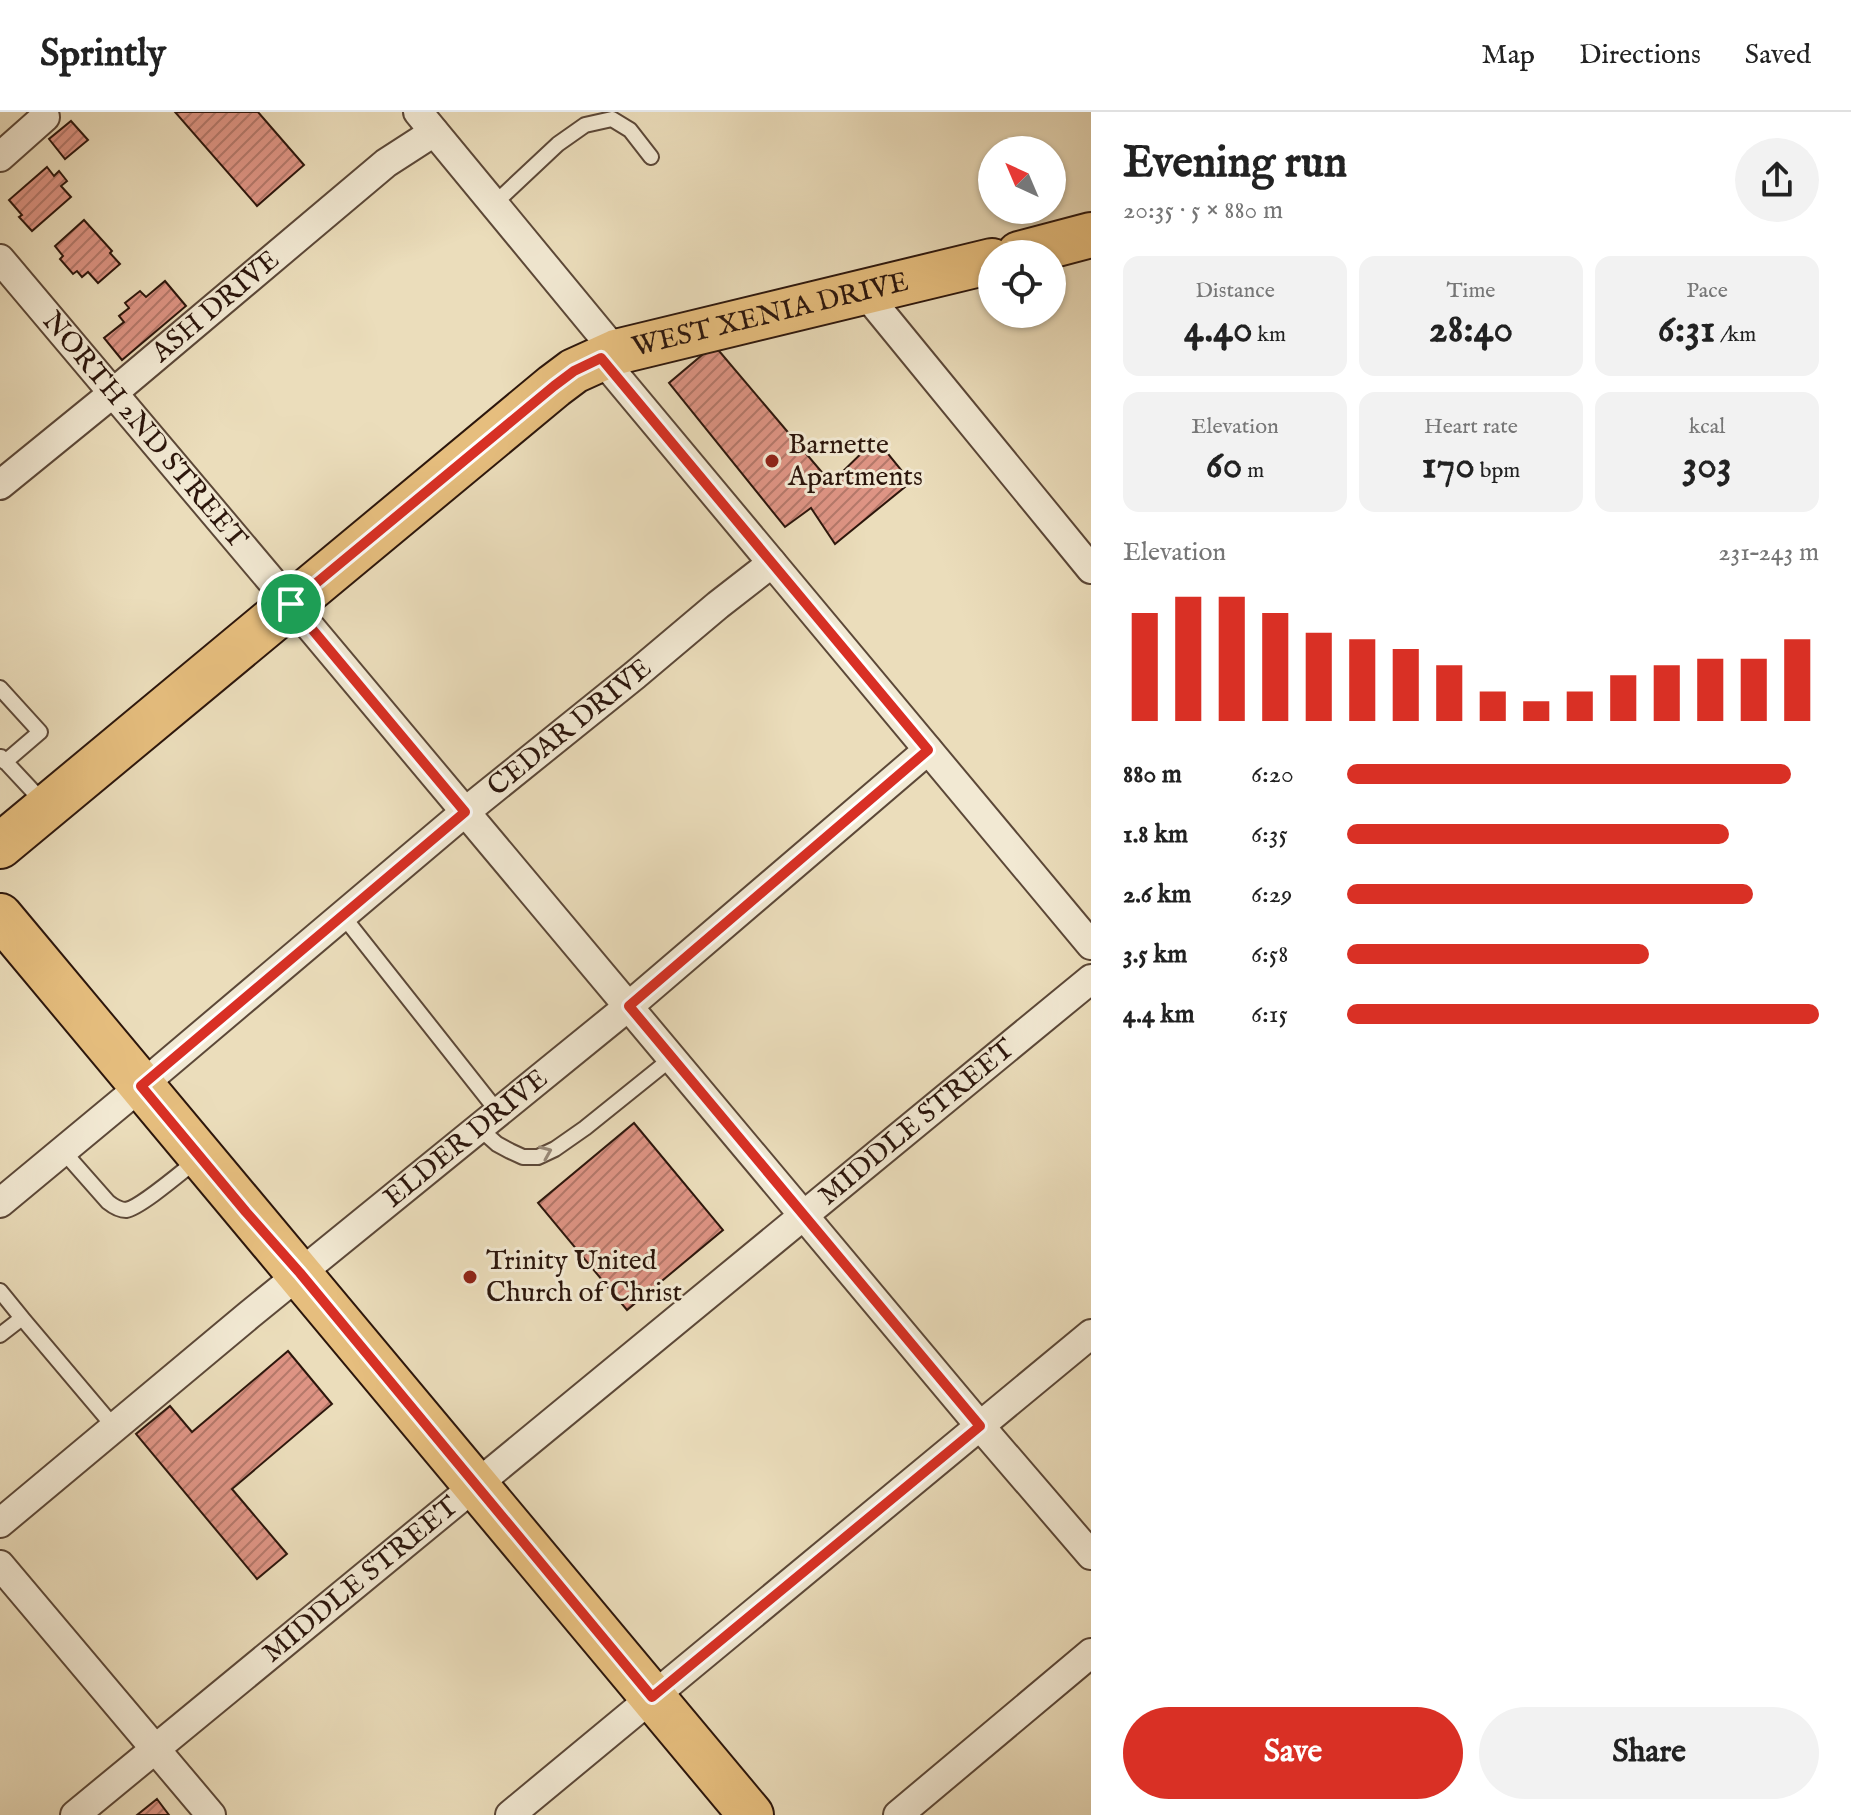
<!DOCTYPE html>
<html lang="en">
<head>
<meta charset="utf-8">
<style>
  :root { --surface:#fff; --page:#f2f2f2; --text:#222; --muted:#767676; --line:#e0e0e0; --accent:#d93025 }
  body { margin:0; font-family:"IM FELL English",serif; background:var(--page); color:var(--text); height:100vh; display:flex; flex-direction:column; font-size:30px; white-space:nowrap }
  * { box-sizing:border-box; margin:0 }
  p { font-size:26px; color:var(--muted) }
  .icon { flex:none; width:44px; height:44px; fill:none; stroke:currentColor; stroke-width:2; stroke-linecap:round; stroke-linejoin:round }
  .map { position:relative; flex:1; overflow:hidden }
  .sheet { display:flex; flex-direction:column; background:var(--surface); width:760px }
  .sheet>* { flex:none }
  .needle { width:52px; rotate:316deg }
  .tools { position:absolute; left:978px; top:24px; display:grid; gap:16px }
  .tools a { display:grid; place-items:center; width:88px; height:88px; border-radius:50%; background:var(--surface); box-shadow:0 2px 6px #0004; font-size:40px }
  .pin { position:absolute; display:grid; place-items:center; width:68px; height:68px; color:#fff; margin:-34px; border:4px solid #fff; border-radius:50%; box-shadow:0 2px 8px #0007 }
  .round { display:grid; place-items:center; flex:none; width:84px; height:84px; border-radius:42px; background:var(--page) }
  .summary { display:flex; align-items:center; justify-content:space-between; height:136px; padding:0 32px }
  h1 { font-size:44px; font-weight:700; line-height:60px }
  .figures { display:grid; grid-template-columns:repeat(3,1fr); gap:12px; height:136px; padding:8px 32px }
  .figures div { display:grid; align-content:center; border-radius:16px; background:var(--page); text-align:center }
  .figures b { font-size:40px; font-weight:700 }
  .figures small { font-size:22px; font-weight:400 }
  .figures p { font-size:22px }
  .chart { height:224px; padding:16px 32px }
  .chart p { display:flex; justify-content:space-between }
  .chart svg { width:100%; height:144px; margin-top:8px; stroke:var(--accent); stroke-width:6 }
  .button { display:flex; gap:16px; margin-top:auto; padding:16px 32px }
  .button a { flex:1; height:92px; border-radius:48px; background:var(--accent); color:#fff; font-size:32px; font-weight:700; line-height:92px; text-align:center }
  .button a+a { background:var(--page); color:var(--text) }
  ul { padding:0 32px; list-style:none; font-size:26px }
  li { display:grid; grid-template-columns:128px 96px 1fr; align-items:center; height:60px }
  li i { height:20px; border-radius:10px; background:var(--accent) }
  header { display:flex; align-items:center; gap:48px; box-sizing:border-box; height:112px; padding:0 40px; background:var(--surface); border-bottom:2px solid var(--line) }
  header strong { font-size:38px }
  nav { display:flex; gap:44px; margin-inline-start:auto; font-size:28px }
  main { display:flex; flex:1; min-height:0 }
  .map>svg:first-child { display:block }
</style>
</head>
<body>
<header>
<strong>Sprintly</strong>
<nav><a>Map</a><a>Directions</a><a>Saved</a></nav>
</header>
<main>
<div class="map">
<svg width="1091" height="1703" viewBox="0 0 1091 1703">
  <defs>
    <pattern id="building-hatch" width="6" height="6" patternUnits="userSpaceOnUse" patternTransform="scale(2)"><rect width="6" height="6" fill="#de9484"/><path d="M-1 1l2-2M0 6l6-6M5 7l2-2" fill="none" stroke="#b4786a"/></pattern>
  </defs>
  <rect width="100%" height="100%" fill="#ebddbb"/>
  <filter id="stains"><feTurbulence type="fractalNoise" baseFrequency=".0025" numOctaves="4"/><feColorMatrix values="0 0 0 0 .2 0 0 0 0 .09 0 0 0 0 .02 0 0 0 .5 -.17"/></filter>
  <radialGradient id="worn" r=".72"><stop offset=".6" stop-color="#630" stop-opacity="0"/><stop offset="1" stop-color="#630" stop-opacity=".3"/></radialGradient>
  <path fill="url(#building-hatch)" stroke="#2c160c" stroke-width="2" d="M175,0H258L304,53L257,94Z
    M71,9L88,28L65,47L49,27Z
    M47,55L54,64L59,59L67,69L61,74L71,85L32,119L19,105L22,103L9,88Z
    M84,108L112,139L110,141L120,152L98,171L88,160L82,165L77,159L73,162L60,147L63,144L55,134Z
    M165,169L186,194L122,248L104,226L124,210L119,204L129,196L125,191L140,179L146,185Z
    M714,233L831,371L876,327L911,370L835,432L811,396L785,415L669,271Z
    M634,1011L723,1118L627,1198L538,1091Z
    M288,1239L332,1292L232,1377L287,1442L257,1467L136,1322L170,1294L192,1320Z
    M157,1687L169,1703H137Z"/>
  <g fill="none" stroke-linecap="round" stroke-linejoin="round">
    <defs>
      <path id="lane" d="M494,92L558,32L585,13L612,7L630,18L651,45
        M0,576L40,620L5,650
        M1,645L44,691
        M343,804L498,1000
        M479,1016L497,1032L510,1039L523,1045H538L555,1037L585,1016L672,946
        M63,1039L108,1090C113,1094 120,1098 126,1098C140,1096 184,1058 197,1048
        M0,1179L22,1206
        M0,1223L22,1206L115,1316"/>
      <g id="street">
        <path d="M418,0L616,240"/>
        <path d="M0,45L45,5"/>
        <path id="s1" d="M0,147L291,492L980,1314L1091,1443"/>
        <path d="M865,181L1091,457"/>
        <path d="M601,246L1091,833"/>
        <path id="s2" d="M0,373L113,281L386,51L434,20"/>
        <path id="s3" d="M0,1091L141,974L465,700L635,563L718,493L772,451"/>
        <path id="s4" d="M0,1411L249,1203L629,894L928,638"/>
        <path d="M0,1453L211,1703"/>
        <path id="s5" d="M75,1703L1091,867"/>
        <path d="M510,1703L1091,1222"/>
        <path d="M898,1703L1091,1541"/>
      </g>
      <g id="primary">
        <path d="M1019,142L1091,123"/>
        <path id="s6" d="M0,734L554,274L574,259L616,240L992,149"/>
        <path d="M0,804L751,1703"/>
      </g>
    </defs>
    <use href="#lane" stroke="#5c4838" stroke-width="18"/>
    <use href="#street" stroke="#5c4838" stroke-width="32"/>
    <use href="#primary" stroke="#2c160c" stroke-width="48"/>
    <use href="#lane" stroke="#f2e9d3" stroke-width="14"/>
    <use href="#street" stroke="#f2e9d3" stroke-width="28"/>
    <use href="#primary" stroke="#e6be7e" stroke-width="44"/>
  </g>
  <defs><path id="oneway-chevron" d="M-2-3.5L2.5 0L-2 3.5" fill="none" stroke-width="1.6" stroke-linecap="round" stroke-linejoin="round" transform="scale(2)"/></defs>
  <use stroke="#998a79" href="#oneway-chevron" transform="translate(546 1040) rotate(-23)"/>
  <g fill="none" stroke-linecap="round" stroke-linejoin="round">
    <defs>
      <path id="route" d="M601,246L928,638L629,894L980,1314L652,1585L300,1161L246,1100L141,974L465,700L291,492L554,274L574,259Z"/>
    </defs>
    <use href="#route" stroke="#fff" stroke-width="16"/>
    <use href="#route" stroke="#d93025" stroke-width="10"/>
  </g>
  <g fill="#8f2418" stroke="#f2e9d3" stroke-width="3">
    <circle cx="772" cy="349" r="8"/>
    <circle cx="470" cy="1165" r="8"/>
  </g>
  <g text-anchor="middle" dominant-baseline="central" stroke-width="6" stroke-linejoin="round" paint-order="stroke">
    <g font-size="28" fill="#2c160c" stroke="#f2e9d3">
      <text stroke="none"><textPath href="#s2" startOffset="280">ASH DRIVE</textPath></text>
      <text stroke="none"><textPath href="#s6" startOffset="950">WEST XENIA DRIVE</textPath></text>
      <text stroke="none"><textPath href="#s1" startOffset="224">NORTH 2ND STREET</textPath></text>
      <text stroke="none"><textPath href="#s3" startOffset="742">CEDAR DRIVE</textPath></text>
      <text stroke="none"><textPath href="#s5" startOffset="1090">MIDDLE STREET</textPath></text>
      <text stroke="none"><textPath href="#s4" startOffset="604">ELDER DRIVE</textPath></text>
      <text stroke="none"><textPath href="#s5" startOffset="370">MIDDLE STREET</textPath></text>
    </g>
    <g font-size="28" fill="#2c160c" stroke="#f2e9d3" text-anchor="start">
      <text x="788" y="333">Barnette<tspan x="788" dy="32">Apartments</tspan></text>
      <text x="486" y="1149">Trinity United<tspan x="486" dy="32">Church of Christ</tspan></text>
    </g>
  </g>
  <rect width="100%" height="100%" filter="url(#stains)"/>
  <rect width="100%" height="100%" fill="url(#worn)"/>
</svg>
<div class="tools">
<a><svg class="needle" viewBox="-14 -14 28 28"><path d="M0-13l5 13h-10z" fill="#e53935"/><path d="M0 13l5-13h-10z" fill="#767676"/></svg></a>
<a><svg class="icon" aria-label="locate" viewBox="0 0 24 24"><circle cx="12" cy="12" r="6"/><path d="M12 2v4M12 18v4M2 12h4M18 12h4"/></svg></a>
</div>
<div class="pin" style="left:291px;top:492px;background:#1e9e55"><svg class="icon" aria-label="arrive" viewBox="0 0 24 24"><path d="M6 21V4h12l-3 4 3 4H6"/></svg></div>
</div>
<section class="sheet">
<div class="summary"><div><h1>Evening run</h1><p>20:35 · 5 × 880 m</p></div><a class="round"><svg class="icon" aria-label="share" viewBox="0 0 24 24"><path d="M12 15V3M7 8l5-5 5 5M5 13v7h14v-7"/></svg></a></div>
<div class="figures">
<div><p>Distance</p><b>4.40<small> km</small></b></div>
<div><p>Time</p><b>28:40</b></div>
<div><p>Pace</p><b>6:31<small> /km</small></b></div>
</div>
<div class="figures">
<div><p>Elevation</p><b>60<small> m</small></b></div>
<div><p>Heart rate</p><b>170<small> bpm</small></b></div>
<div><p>kcal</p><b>303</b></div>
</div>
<div class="chart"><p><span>Elevation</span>231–243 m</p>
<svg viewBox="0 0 160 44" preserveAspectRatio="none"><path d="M5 44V11M15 44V6M25 44V6M35 44V11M45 44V17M55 44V19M65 44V22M75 44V27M85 44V35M95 44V38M105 44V35M115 44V30M125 44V27M135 44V25M145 44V25M155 44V19"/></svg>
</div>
<ul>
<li><b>880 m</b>6:20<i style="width:94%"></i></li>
<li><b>1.8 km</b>6:35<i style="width:81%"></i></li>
<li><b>2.6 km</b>6:29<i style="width:86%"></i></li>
<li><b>3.5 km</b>6:58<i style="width:64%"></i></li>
<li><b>4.4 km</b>6:15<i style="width:100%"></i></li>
</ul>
<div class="button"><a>Save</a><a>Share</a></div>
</section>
</main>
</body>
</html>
